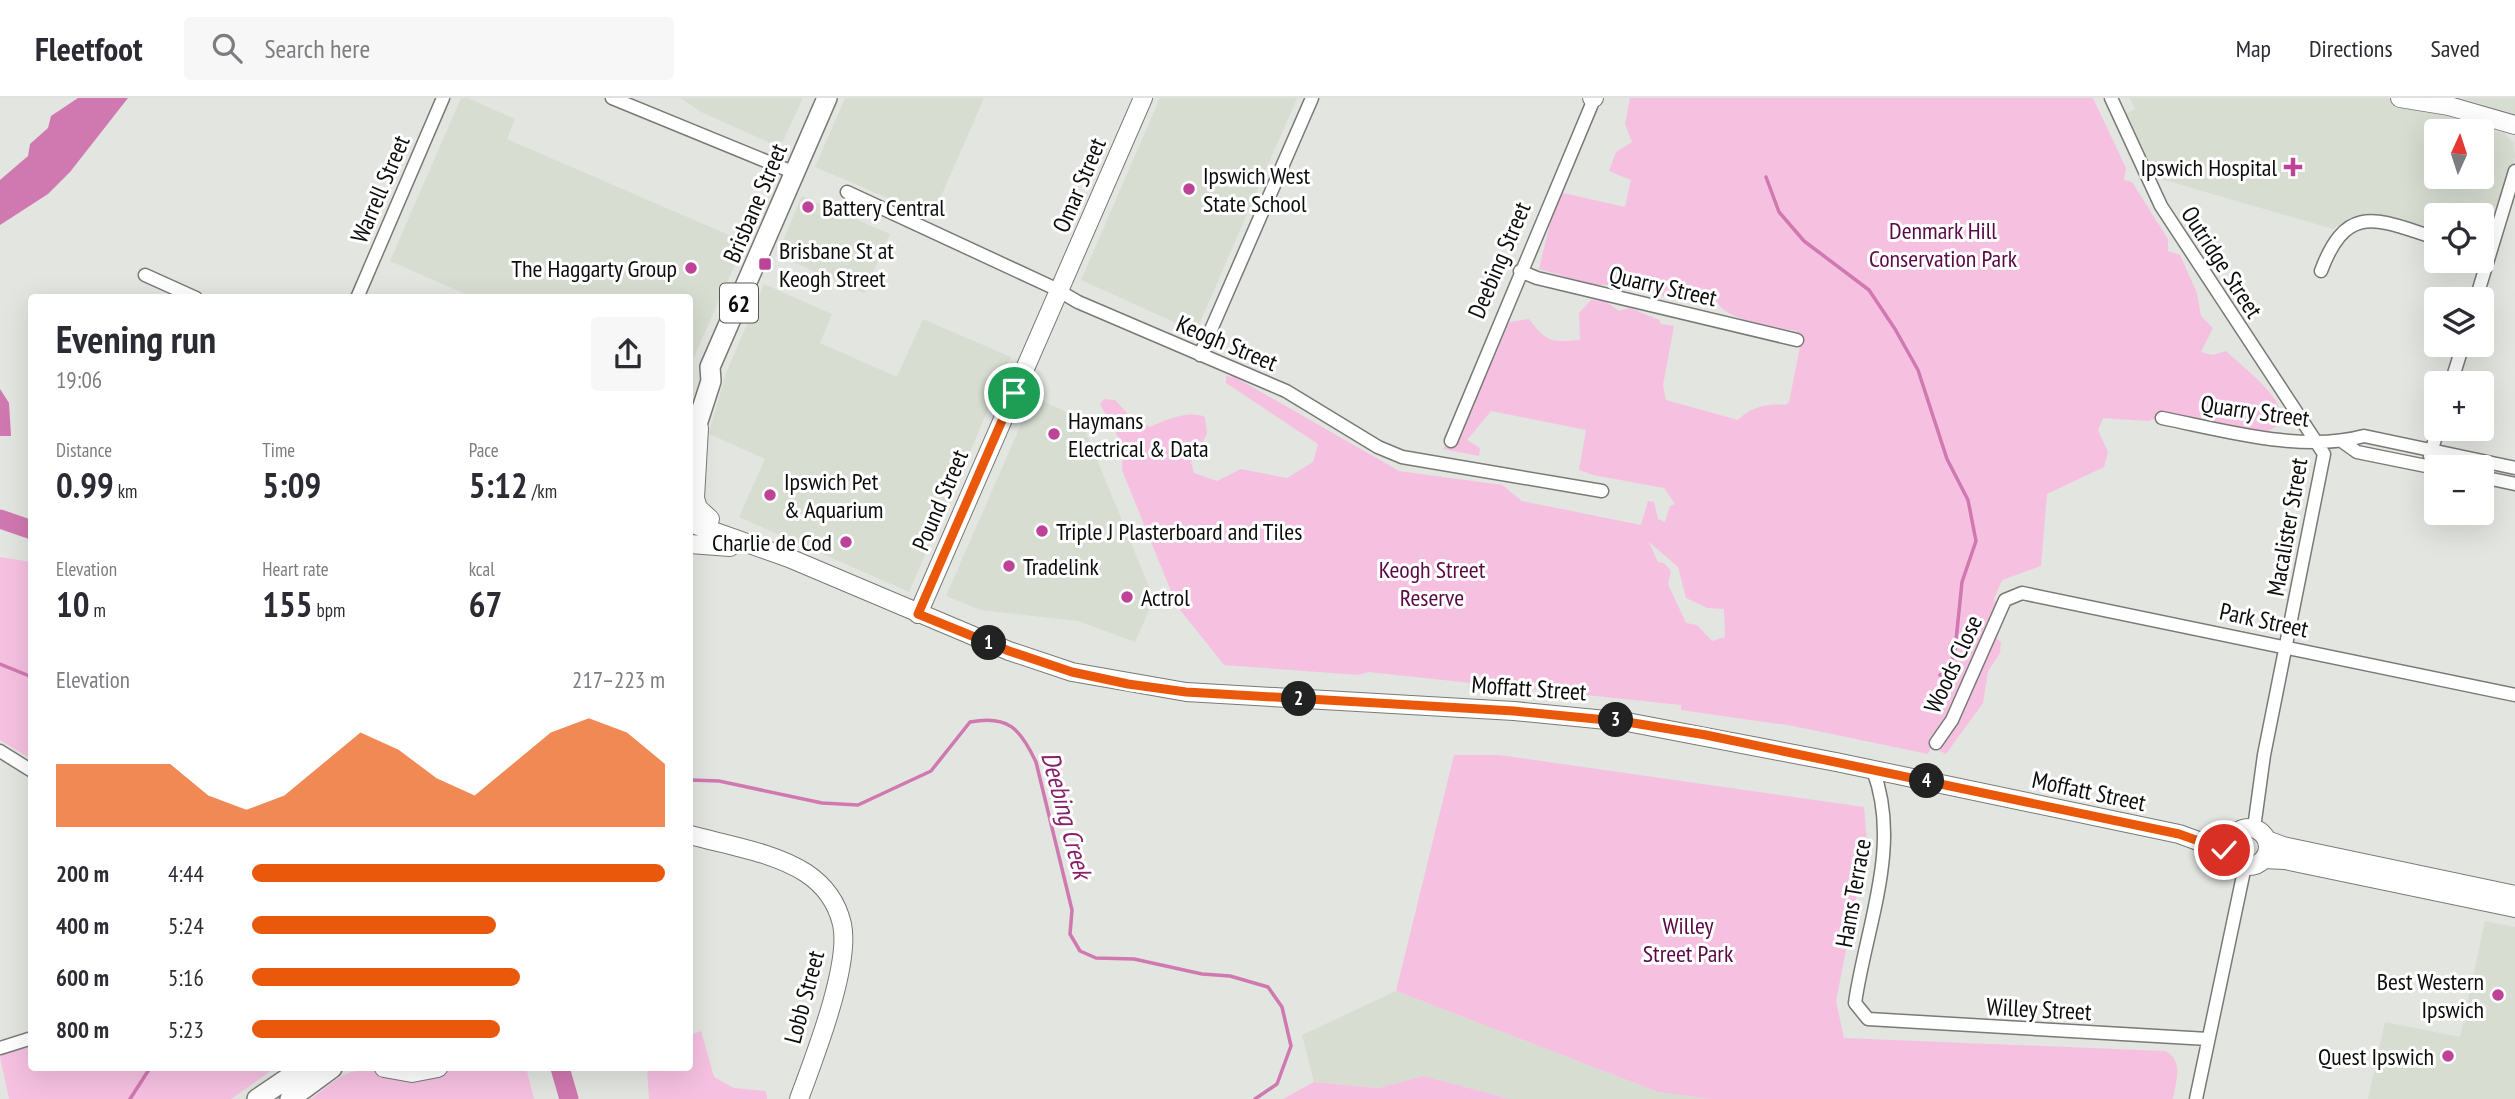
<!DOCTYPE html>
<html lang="en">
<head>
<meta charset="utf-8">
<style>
  :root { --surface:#fff; --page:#f7f7f7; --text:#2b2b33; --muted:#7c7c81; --line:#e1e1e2; --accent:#ea580c }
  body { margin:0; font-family:"PT Sans Narrow",sans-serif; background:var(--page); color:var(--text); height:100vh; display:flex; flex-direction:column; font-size:26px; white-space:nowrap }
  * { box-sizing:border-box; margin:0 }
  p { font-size:23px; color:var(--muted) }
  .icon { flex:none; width:38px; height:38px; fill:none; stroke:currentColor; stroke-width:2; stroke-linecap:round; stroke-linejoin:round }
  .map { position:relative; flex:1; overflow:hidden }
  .sheet { position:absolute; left:28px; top:196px; width:665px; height:777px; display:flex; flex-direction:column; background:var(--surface); border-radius:7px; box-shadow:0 7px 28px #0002 }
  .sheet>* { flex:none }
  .needle { width:46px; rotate:3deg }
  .tools { position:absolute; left:2424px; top:21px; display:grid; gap:14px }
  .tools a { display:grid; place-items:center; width:70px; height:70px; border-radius:7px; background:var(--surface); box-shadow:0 7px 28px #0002; font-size:35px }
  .pin { position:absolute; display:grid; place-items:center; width:60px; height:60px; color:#fff; margin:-30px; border:4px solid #fff; border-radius:50%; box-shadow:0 2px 7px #0007 }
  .km { position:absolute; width:35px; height:35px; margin:-18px; border-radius:50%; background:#222; color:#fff; font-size:19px; line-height:35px; text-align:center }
  .round { display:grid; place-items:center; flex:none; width:74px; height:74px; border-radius:7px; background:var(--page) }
  .head { display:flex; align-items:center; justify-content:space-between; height:119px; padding:0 28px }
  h1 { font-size:38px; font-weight:600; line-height:52px }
  .stats { display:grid; grid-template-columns:repeat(3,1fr); gap:10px; height:119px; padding:7px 28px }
  .stats div { display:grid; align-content:center }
  .stats b { font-size:35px; font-weight:600 }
  .stats small { font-size:19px; font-weight:400 }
  .stats p { font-size:19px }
  .chart { height:196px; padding:14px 28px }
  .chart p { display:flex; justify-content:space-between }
  .chart svg { width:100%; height:126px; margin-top:7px; fill:var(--accent); opacity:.7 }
  ul { padding:0 28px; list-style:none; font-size:23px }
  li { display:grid; grid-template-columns:112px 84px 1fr; align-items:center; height:52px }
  li i { height:18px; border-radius:9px; background:var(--accent) }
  header { display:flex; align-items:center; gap:42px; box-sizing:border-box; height:98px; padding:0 35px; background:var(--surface); border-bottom:2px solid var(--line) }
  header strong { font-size:33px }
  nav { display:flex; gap:38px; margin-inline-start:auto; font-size:24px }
  .search { width:490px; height:63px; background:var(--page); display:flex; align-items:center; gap:18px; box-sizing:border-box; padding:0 24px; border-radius:7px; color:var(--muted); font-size:26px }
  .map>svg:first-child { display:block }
</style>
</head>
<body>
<header>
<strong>Fleetfoot</strong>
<div class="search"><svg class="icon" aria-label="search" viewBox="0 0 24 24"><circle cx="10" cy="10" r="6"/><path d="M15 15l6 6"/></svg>Search here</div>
<nav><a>Map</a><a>Directions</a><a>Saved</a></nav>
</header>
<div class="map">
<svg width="2515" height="1001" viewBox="0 0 2515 1001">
  <rect width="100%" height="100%" fill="#e3e5e1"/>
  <path fill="#d8ddd2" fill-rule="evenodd" d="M461,0H468L515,21L507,41L745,144L690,268V200L472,199L390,163Z
    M680,0H803L783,43L770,45L703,15Z
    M845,0H984L932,119L815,69Z
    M1160,0H1297L1196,234L1081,182Z
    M2130,0H2387L2504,35L2514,45L2515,59L2493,134L2482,146V117H2436V135L2369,117L2350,120L2333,131L2154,79L2125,16L2135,11ZM2436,33H2482V79H2436Z
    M2461,0H2515V16Z
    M802,98L890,136L864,195L777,157Z
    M764,186L832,216L820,245L897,279L923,221L1011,259L909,494L739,419L765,361L709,336L726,275Z
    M1033,299L1080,320L1154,501L1135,544L1078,523L981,512L946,498Z
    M2485,823L2515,829V1001H2368L2385,924L2460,939Z
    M1396,893L1658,994L1710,1001H1511L1423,978L1379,990L1314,984L1302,937Z"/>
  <path fill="#f6c1e1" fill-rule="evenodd" d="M1630,0H2093L2126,70L2124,82L2132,84L2168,141V153L2180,157L2197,195L2201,218L2213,230L2201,254L2213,257L2226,253C2243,270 2289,302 2281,326L2263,336L2163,317L2149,323L2103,320L2098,332L2108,354L2104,369L2047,396L2041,468L2002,482L1994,501L1999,509L1995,539L2001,544L2000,555L1988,573L1983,605L1946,656L1931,649L1928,656L1793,628L1681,612V607L1368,574L1359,577L1224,567L1177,508L1122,372L1123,348L1100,306L1104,301L1115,302L1129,317L1150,329C1166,322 1188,312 1205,319L1207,336L1191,364L1194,375L1217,383L1241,371L1287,380L1313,364L1318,346L1226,285V278L1235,279L1399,373L1502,387L1522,403L1641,427L1648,403L1654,404L1658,421L1665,424L1670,408L1675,406L1664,390L1593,377L1579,372L1586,332L1491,313L1467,342L1480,350L1479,358L1443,351L1447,344L1456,343L1509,224L1529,221C1547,245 1551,244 1580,242L1579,215L1591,202L1605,203L1619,213L1630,210L1659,222L1661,226L1674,228L1663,287L1666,302L1738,322C1750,309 1768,305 1785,307L1789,304L1802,239L1796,233C1776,229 1726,223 1717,204L1693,198H1664L1620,187H1594L1539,171L1554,109L1563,95L1625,109L1631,82L1609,73L1616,54L1632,44L1625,26ZM1649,444L1678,469L1686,500L1707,510L1724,511L1725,539L1712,543L1697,527L1686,525L1668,486L1671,473L1664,465L1658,464Z
    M0,459L31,464V661L0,642Z
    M1454,657H1499L1864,709L1867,746L1836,903L1844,940L2165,953C2184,962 2176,983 2173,1001H1710L1658,994L1396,893Z
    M701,933L714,979L734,990L766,993L767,1001H649L647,970H690V937Z
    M31,943L32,970H275L231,1001H9L0,959L6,952Z
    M449,970H526L534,1001H311C322,993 339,977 352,974C395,965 395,1001 449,970Z
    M1423,978L1511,1001H1283L1314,984L1379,990Z"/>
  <path fill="#d078b0" d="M78,0H128L70,74L48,96L0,127V82L28,58L30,46L48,30L51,18Z
    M0,291L9,305L11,338H0Z"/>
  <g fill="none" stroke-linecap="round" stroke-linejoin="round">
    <path stroke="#d078b0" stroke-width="3.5" d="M1766,79L1779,114L1804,143L1869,192L1895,231L1918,272L1947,361L1968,402L1976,443L1962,484L1955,552L1948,575L1940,577
      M0,566L32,579
      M690,682L719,683L822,705L858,707L931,673L970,624C1008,617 1020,630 1036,664L1072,812L1070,836L1080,853L1096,860L1134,861L1202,876L1230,878L1268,889L1282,909L1291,948L1277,986L1255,1001
      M130,1001L150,970"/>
    <path stroke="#d078b0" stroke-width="19" d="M0,421L32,432
      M560,970L569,1001"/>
    <defs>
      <path id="street" d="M612,0L795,75
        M2111,0L2161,108L2324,356L2264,657L2254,730
        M847,94L1054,190L1078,204L1286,293L1378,349L1402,359L1602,393
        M1520,173L1537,180L1797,242
        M2321,173C2347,103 2378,122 2436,140
        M145,177L196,200
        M357,200L443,0
        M2476,201L2515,73
        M1200,257L1312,0
        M2451,285L2463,247
        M2162,320C2223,332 2302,355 2364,338L2515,370
        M1451,343L1594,1
        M2343,344L2357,354L2436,370
        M2430,358L2438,331
        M2482,379L2515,386
        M1936,645L1952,622L2005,502L2022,495L2515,597
        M0,653L32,673
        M1873,672C1902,748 1866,828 1855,905L1868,921L2208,941
        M0,950L32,940
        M2196,1001L2245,768"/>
      <path id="secondary" d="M1592,0H1594
        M2400,0L2449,8L2515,27
        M699,330L695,400L698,410L710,421
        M690,425L789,460L1009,553L1072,574L1186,594L1514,613L1627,624L1836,664L2179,736L2231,755
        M690,446L730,449
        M918,516L1143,0
        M2230 749a19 19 0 1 1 38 0a19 19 0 1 1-38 0Z
        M690,737C727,747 773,754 806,775C824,787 837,805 842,826C851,867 814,960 799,1001
        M2267,742L2283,748L2515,797
        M2264,761L2285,762L2515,810
        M384,970L412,975L438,970"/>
      <path id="primary" d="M690,348L711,283L710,269L827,0
        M257,1001L303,970
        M290,1001L332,970"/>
    </defs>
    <use href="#street" stroke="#787a76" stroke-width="15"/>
    <use href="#secondary" stroke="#787a76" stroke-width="20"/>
    <use href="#primary" stroke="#787a76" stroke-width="22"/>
    <use href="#street" stroke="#fff" stroke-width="12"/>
    <use href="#secondary" stroke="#fff" stroke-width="18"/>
    <use href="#primary" stroke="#fff" stroke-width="19"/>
  </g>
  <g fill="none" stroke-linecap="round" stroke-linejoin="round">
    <defs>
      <path id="route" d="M1014,295L918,516L1009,553L1072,574L1128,586L1186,594L1514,613L1627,624L1706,637L2179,736L2224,752"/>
    </defs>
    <use href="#route" stroke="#fff" stroke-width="14"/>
    <use href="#route" stroke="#ea580c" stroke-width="9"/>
  </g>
  <g fill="#bc4397" stroke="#fff" stroke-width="2.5">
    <path d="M2289.5 58.5h7v7h7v7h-7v7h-7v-7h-7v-7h7z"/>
    <circle cx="1189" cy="91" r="7"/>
    <circle cx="808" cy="109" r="7"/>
    <rect x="758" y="159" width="14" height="14" rx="3.5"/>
    <circle cx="691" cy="170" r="7"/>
    <circle cx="1054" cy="336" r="7"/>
    <circle cx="770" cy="397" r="7"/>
    <circle cx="1042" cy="433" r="7"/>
    <circle cx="846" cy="444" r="7"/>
    <circle cx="1009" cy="468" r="7"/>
    <circle cx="1127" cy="499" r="7"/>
    <circle cx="2498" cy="897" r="7"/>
    <circle cx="2448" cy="958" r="7"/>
  </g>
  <g text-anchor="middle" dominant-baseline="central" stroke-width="6" stroke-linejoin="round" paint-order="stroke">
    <rect fill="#fff" stroke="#565655" stroke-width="2" x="720" y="185.5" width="38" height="39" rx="5"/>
    <g font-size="23" font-weight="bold" fill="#0d0e0c">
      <text x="739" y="205">62</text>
    </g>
    <g font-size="24" fill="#0d0e0c" stroke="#fff" text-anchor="start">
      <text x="2277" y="69" text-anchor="end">Ipswich Hospital</text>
      <text x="1203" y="77">Ipswich West<tspan x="1203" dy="28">State School</tspan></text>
      <text x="822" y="109">Battery Central</text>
      <text x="779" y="152">Brisbane St at<tspan x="779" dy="28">Keogh Street</tspan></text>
      <text x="677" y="170" text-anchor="end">The Haggarty Group</text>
      <text x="1068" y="322">Haymans<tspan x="1068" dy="28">Electrical &amp; Data</tspan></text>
      <text x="784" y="383">Ipswich Pet<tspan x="784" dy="28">&amp; Aquarium</tspan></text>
      <text x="1056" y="433">Triple J Plasterboard and Tiles</text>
      <text x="832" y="444" text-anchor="end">Charlie de Cod</text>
      <text x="1023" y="468">Tradelink</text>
      <text x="1141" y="499">Actrol</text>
      <text x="2484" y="883" text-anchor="end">Best Western<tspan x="2484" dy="28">Ipswich</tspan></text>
      <text x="2434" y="958" text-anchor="end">Quest Ipswich</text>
    </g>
    <g font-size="24" fill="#0d0e0c" stroke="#fff">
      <text transform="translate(1079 87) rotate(-67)">Omar Street</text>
      <text transform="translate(380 91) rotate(-67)">Warrell Street</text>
      <text transform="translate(755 105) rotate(-67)">Brisbane Street</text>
      <text transform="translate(1499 162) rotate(-67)">Deebing Street</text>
      <text transform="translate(2222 164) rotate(57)">Outridge Street</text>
      <text transform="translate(1663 188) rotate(13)">Quarry Street</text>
      <text transform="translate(1227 245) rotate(23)">Keogh Street</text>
      <text transform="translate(2255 313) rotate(8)">Quarry Street</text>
      <text transform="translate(940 402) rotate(-67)">Pound Street</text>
      <text transform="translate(2287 429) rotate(-80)">Macalister Street</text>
      <text transform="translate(2264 522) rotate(12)">Park Street</text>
      <text transform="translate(1953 566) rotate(-65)">Woods Close</text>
      <text transform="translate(1529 590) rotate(4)">Moffatt Street</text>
      <text transform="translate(2089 693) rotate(12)">Moffatt Street</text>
      <text transform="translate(1853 795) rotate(-80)">Hams Terrace</text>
      <text transform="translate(804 899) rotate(-75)">Lobb Street</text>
      <text transform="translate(2039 911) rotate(3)">Willey Street</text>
    </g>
    <g font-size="24" fill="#5a0945" stroke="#fff">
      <text x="1943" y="132">Denmark Hill<tspan x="1943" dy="28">Conservation Park</tspan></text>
      <text x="1432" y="471">Keogh Street<tspan x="1432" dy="28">Reserve</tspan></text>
      <text x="1688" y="827">Willey<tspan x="1688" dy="28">Street Park</tspan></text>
    </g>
    <g font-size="26" font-style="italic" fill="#88206a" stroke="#fff">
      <text transform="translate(1067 717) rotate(75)">Deebing Creek</text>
    </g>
  </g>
</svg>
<div class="tools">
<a><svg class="needle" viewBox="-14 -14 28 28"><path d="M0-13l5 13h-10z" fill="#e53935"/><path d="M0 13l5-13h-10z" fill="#7c7c81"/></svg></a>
<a><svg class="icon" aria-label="locate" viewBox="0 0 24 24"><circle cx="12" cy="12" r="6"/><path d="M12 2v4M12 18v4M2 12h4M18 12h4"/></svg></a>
<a><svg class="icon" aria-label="layers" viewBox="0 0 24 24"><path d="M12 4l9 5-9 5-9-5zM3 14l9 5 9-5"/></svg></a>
<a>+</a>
<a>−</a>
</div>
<div class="pin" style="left:1014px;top:295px;background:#1e9e55"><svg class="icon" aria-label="arrive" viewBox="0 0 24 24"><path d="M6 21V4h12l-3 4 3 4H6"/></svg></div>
<div class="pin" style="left:2224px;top:752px;background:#d93025"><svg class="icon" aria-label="check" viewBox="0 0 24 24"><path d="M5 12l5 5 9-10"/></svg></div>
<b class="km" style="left:989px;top:545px">1</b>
<b class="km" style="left:1299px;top:601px">2</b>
<b class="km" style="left:1616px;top:622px">3</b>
<b class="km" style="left:1927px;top:683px">4</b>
<section class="sheet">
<div class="head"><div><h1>Evening run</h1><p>19:06</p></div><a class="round"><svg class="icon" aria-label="share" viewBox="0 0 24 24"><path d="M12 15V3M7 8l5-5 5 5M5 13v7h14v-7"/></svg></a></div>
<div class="stats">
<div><p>Distance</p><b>0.99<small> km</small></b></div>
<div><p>Time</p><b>5:09</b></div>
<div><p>Pace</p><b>5:12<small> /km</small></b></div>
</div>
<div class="stats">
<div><p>Elevation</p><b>10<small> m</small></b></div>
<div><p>Heart rate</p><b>155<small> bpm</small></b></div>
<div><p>kcal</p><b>67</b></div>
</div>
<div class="chart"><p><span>Elevation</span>217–223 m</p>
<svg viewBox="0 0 160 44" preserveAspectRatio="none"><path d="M0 44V22L10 22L20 22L30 22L40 33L50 38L60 33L70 22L80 11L90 17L100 27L110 33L120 22L130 11L140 6L150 11L160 22V44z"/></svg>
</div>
<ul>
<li><b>200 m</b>4:44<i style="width:100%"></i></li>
<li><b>400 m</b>5:24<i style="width:59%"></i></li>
<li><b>600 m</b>5:16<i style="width:65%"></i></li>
<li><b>800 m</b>5:23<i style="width:60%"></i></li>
</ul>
</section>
</div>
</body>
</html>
